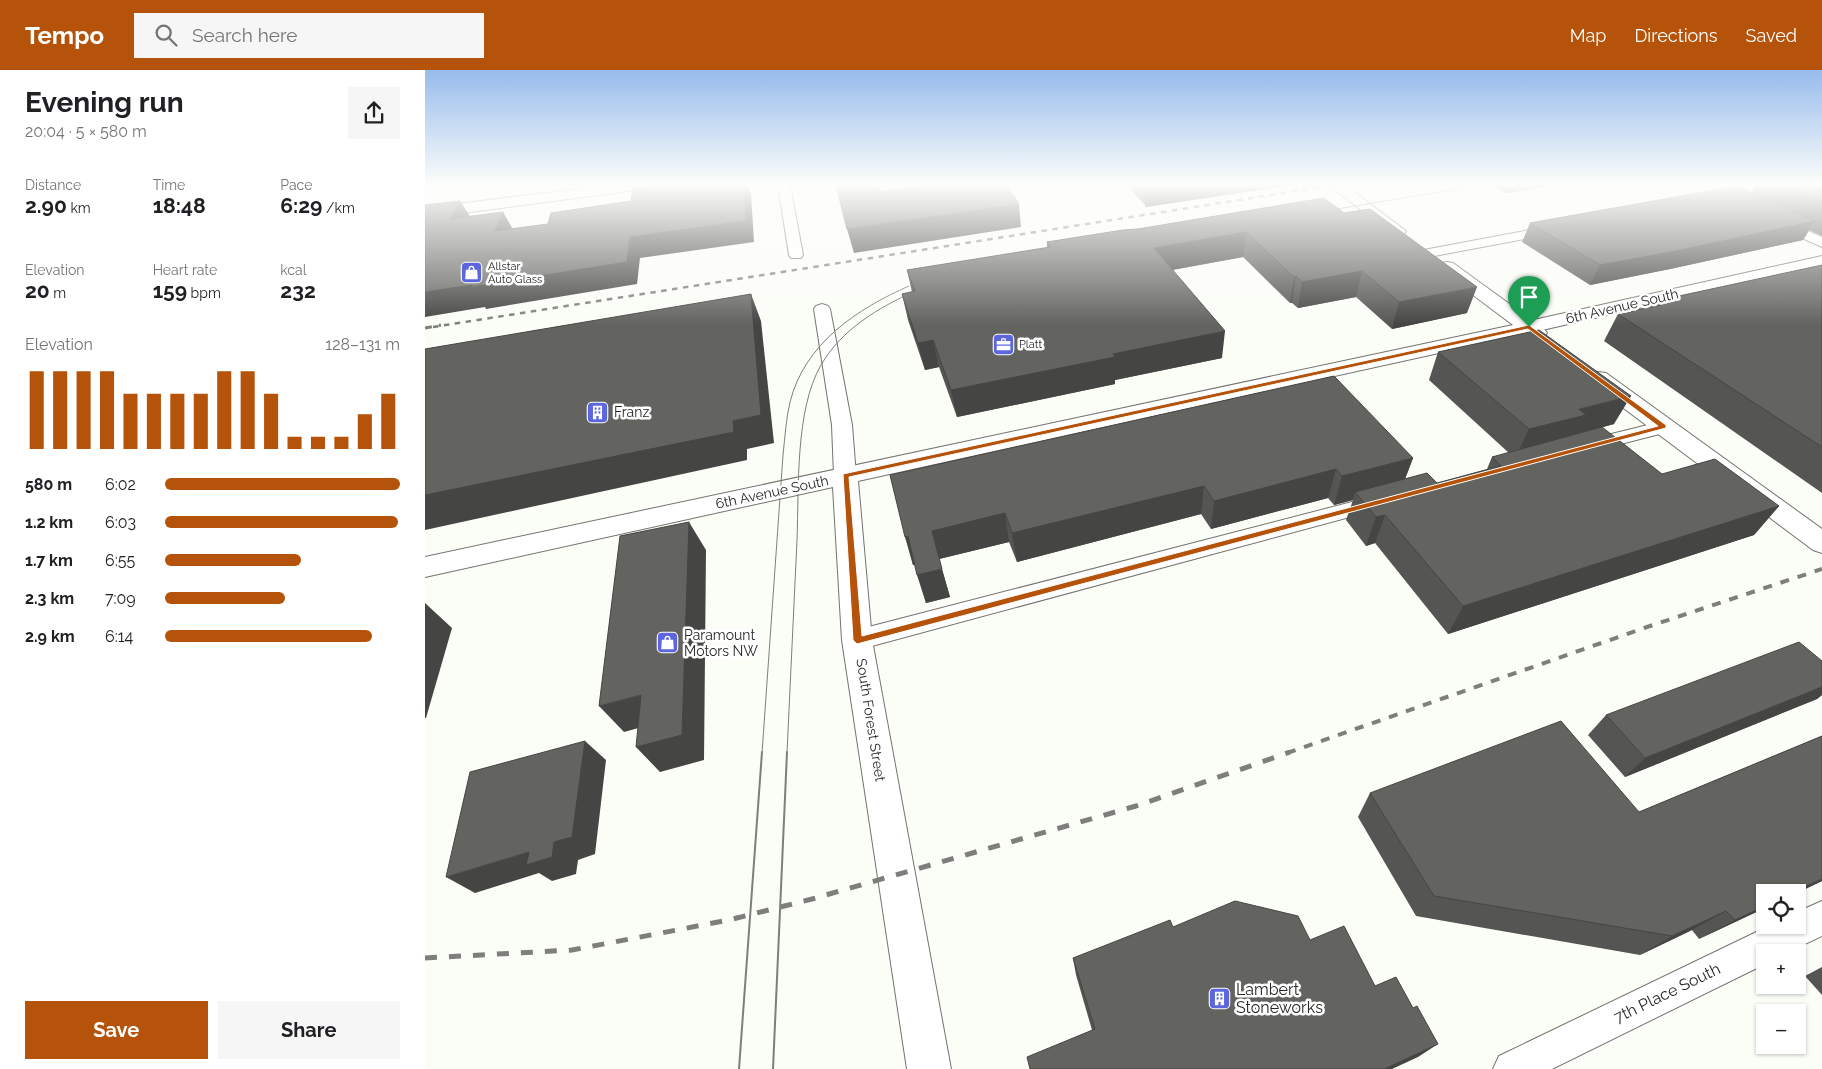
<!DOCTYPE html>
<html lang="en">
<head>
<meta charset="utf-8">
<style>
  :root { --surface:#fff; --page:#f6f6f6; --text:#202124; --muted:#757577; --accent:#b45309 }
  body { margin:0; font-family:Raleway,sans-serif; background:var(--page); color:var(--text); height:100vh; display:flex; flex-direction:column; font-size:19px; white-space:nowrap }
  * { box-sizing:border-box; margin:0 }
  p { font-size:16px; color:var(--muted) }
  .icon { flex:none; width:28px; height:28px; fill:none; stroke:currentColor; stroke-width:2; stroke-linecap:round; stroke-linejoin:round }
  .map { position:relative; flex:1; overflow:hidden }
  .sheet { display:flex; flex-direction:column; background:var(--surface); width:425px }
  .sheet>* { flex:none }
  .fabs { position:absolute; left:1331px; top:814px; display:grid; gap:10px }
  .fabs a { display:grid; place-items:center; width:50px; height:50px; border-radius:0px; background:var(--surface); box-shadow:0 1px 4px #0004; font-size:25px }
  .pin { position:absolute; display:grid; place-items:center; width:42px; height:42px; color:#fff; margin:-51px -21px; border-radius:50% 50% 50% 0; rotate:-45deg; box-shadow:0 0 5px #0007 }
  .pin .icon { rotate:45deg }
  .round { display:grid; place-items:center; flex:none; width:52px; height:52px; border-radius:0px; background:var(--page) }
  .head { display:flex; align-items:center; justify-content:space-between; height:85px; padding:0 25px }
  h1 { font-size:28px; font-weight:700; line-height:38px }
  .figures { display:grid; grid-template-columns:repeat(3,1fr); gap:8px; height:85px; padding:5px 25px }
  .figures div { display:grid; align-content:center }
  .figures b { font-size:21px; font-weight:700 }
  .figures small { font-size:14px; font-weight:400 }
  .figures p { font-size:14px }
  .chart { height:140px; padding:10px 25px }
  .chart p { display:flex; justify-content:space-between }
  .chart svg { width:100%; height:90px; margin-top:5px; stroke:var(--accent); stroke-width:6 }
  .button { display:flex; gap:10px; margin-top:auto; padding:10px 25px }
  .button a { flex:1; height:58px; border-radius:0px; background:var(--accent); color:#fff; font-size:20px; font-weight:700; line-height:58px; text-align:center }
  .button a+a { background:var(--page); color:var(--text) }
  ul { padding:0 25px; list-style:none; font-size:16px }
  li { display:grid; grid-template-columns:80px 60px 1fr; align-items:center; height:38px }
  li i { height:12px; border-radius:6px; background:var(--accent) }
  header { display:flex; align-items:center; gap:30px; box-sizing:border-box; height:70px; padding:0 25px; background:var(--accent); color:#fff }
  header strong { font-size:24px }
  nav { display:flex; gap:28px; margin-inline-start:auto; font-size:18px }
  .search { width:350px; height:45px; background:var(--page); display:flex; align-items:center; gap:12px; box-sizing:border-box; padding:0 18px; border-radius:0px; color:var(--muted); font-size:19px }
  main { display:flex; flex:1; min-height:0 }
  .map>svg:first-child { display:block }
</style>
</head>
<body>
<header>
<strong>Tempo</strong>
<div class="search"><svg class="icon" aria-label="search" viewBox="0 0 24 24"><circle cx="10" cy="10" r="6"/><path d="M15 15l6 6"/></svg>Search here</div>
<nav><a>Map</a><a>Directions</a><a>Saved</a></nav>
</header>
<main>
<section class="sheet">
<div class="head"><div><h1>Evening run</h1><p>20:04 · 5 × 580 m</p></div><a class="round"><svg class="icon" aria-label="share" viewBox="0 0 24 24"><path d="M12 15V3M7 8l5-5 5 5M5 13v7h14v-7"/></svg></a></div>
<div class="figures">
<div><p>Distance</p><b>2.90<small> km</small></b></div>
<div><p>Time</p><b>18:48</b></div>
<div><p>Pace</p><b>6:29<small> /km</small></b></div>
</div>
<div class="figures">
<div><p>Elevation</p><b>20<small> m</small></b></div>
<div><p>Heart rate</p><b>159<small> bpm</small></b></div>
<div><p>kcal</p><b>232</b></div>
</div>
<div class="chart"><p><span>Elevation</span>128–131 m</p>
<svg viewBox="0 0 160 44" preserveAspectRatio="none"><path d="M5 44V6M15 44V6M25 44V6M35 44V6M45 44V17M55 44V17M65 44V17M75 44V17M85 44V6M95 44V6M105 44V17M115 44V38M125 44V38M135 44V38M145 44V27M155 44V17"/></svg>
</div>
<ul>
<li><b>580 m</b>6:02<i style="width:100%"></i></li>
<li><b>1.2 km</b>6:03<i style="width:99%"></i></li>
<li><b>1.7 km</b>6:55<i style="width:58%"></i></li>
<li><b>2.3 km</b>7:09<i style="width:51%"></i></li>
<li><b>2.9 km</b>6:14<i style="width:88%"></i></li>
</ul>
<div class="button"><a>Save</a><a>Share</a></div>
</section>
<div class="map">
<svg width="1397" height="999" viewBox="0 0 1397 999">
  <rect width="100%" height="100%" fill="#fbfdf7"/>
  <g fill="none" stroke-linecap="round" stroke-linejoin="round">
    <defs>
      <path id="minor" d="M353,115H365L378,185L376,188H366L364,185Z
        M1351,147L1397,167V177L1346,154L1344,151Z
        M1131,155L1136,156L1138,159L1136,162L1004,187L999,186L997,183L999,180L1004,179Z
        M397,234L403,236L405,239L427,355L431,406L427,411L420,413L413,411L409,406L407,355L389,239L391,236Z
        M1239,351L1246,353L1249,357L1246,361L1161,383L1154,382L1151,377L1154,372Z
        M954,425L962,427L965,432L962,437L432,580L423,577L419,570L423,563L432,560Z
        M1397,831V866L1363,882H1340V894L1127,999H1068L1074,986L1346,855H1372V842Z"/>
      <path id="tertiary" d="M1397,186V196L1104,263L1097,261L1094,257L1097,253L1104,251Z"/>
      <path id="secondary" d="M904,115H920L981,161L979,164H967Z
        M1022,192L1028,193L1119,259L1122,263L1119,267L1112,269L1100,264L433,411L447,570L526,999H482L417,570L408,417L0,507V487L1088,255L1016,201L1013,197L1016,193Z
        M1173,302L1181,303L1397,459V483L1388,480L1165,313L1162,308L1165,303Z"/>
      <path id="primary" d="M184,115H226L224,118L219,119L0,148V138Z"/>
    </defs>
    <use href="#minor" stroke="#73746f" stroke-width="2"/>
    <use href="#tertiary" stroke="#73746f" stroke-width="2"/>
    <use href="#secondary" stroke="#73746f" stroke-width="2"/>
    <use href="#primary" stroke="#73746f" stroke-width="2"/>
    <use href="#minor" fill="#fff" fill-rule="evenodd"/>
    <use href="#tertiary" fill="#fff" fill-rule="evenodd"/>
    <use href="#secondary" fill="#fff" fill-rule="evenodd"/>
    <use href="#primary" fill="#fff" fill-rule="evenodd"/>
    <path stroke="#7e7f7c" stroke-width="1" d="M900,141L1057,115
      M337,683L358,385C360,367 361,349 365,332C380,273 432,239 484,216
      M362,683C365,612 369,541 372,470C374,418 370,340 396,295C417,259 453,238 490,221"/>
    <path stroke="#7e7f7c" stroke-width="2" d="M314,999L337,682
      M348,999L362,682"/>
    <path stroke="#7e7f7c" stroke-width="2.5" stroke-dasharray="5.5 5.5" stroke-linecap="butt" d="M8,257L909,115"/>
    <path stroke="#7e7f7c" stroke-width="3" stroke-dasharray="7 7" stroke-linecap="butt" d="M0,258L16,255"/>
    <path stroke="#7e7f7c" stroke-width="4" stroke-dasharray="9 9" stroke-linecap="butt" d="M862,683L1222,557L1397,499"/>
    <path stroke="#7e7f7c" stroke-width="5" stroke-dasharray="12 12" stroke-linecap="butt" d="M0,888L147,880L304,850L387,829L711,736L865,682"/>
  </g>
  <path fill="#555653" d="M702,115H868L720,137V135Z
    M1067,115H1120L1119,117L1081,123Z
    M1331,115H1397V166L1384,160L1378,170L1245,199L1165,215L1097,172L1105,153L1326,123Z
    M899,128L1042,243L967,259L931,227L873,238L867,233H865L818,187L748,200L797,288L690,310V314L532,347L514,297L500,300L483,250L477,224L487,222L482,200L622,178V172L713,159Z
    M1397,195V423L1179,271L1193,244L1228,236L1231,231Z
    M1013,282L1189,354L1150,365L1237,404L1354,436L1329,465L1023,564L950,473L941,476L921,450L928,430L909,435L903,428L786,459L776,444L592,492L584,472L514,489L525,527L501,533L490,495H488L465,405L988,388L980,409L1012,413L1062,399L1067,387L1084,383L1004,310Z
    M1397,591V625L1392,629L1200,707L1163,665L1181,645Z
    M1397,666V811L1274,869L1267,860L1215,885L991,846L933,747L945,723L1214,742Z
    M748,857L885,870L950,916L993,987L667,960L651,905L648,888Z
    M1397,897V925L1380,906Z"/>
  <path fill="#454643" d="M319,115H323L326,123L329,172L215,188L212,214L61,239L60,237L0,247V222L205,167Z
    M451,115H455L457,145L451,122Z
    M721,115H868L720,137Z
    M1084,115H1120L1119,117L1081,123Z
    M35,131L48,151L25,149Z
    M594,134L596,157L429,183L422,159Z
    M78,142L90,163L70,161Z
    M1390,151L1378,170L1245,199L1165,215L1175,195Z
    M821,162L818,187L728,203L729,178Z
    M937,201L931,227L873,238L877,212Z
    M871,206L867,233H865L869,207Z
    M1052,217L1042,243L967,259L974,232Z
    M326,224L336,251L349,373L322,379V390L0,460V425L308,351Z
    M800,261L797,288L690,310V314L532,347L526,320L688,284Z
    M508,270L514,297L500,300L493,273Z
    M1206,326L1189,354L1151,364L1146,373L1090,388L1104,359L1154,339Z
    M988,388L977,417L930,422L928,430L909,435L917,406Z
    M911,399L903,428L786,459L789,431Z
    M779,416L776,444L592,492L587,463Z
    M1354,436L1329,465L1023,564L1038,536Z
    M580,443L584,472L514,489L507,461Z
    M960,445L950,473L941,476L951,447Z
    M264,452L281,480L279,690L235,702L211,677Z
    M483,466L492,495H488L480,467Z
    M517,499L525,527L501,533L492,505Z
    M0,533L27,558L1,648H0Z
    M1397,617V625L1392,629L1200,707L1220,688Z
    M216,625L239,651L199,662L174,636Z
    M160,671L181,690L170,784L153,790L151,804L127,811L114,803L50,823L21,807L104,782L129,772Z
    M1397,809V811L1372,823L1368,822Z
    M1340,836V838L1274,869L1310,850Z
    M1301,841L1267,860L1215,885L1247,866Z
    M1013,974L993,987L967,999H959Z"/>
  <path fill="#636460" stroke="#454643" d="M230,115H319L321,151L205,167L202,192L46,217L47,215L0,222V135L35,131L25,149L78,142L70,161L123,154L126,143L206,131L208,118Z
    M411,115H451V122L503,115H582L594,134L422,159Z
    M1355,115H1397V133Z
    M1312,116L1390,151L1256,180L1175,195L1105,153Z
    M899,128L919,143L945,139L1052,217L974,232L937,201L877,212L871,206L869,207L821,162L729,178L800,261L688,284L690,287L526,320L508,270L493,273L477,224L490,221L482,200L625,177L622,172L698,160L713,159Z
    M1397,195V377L1193,244L1236,235L1231,231Z
    M326,224L336,345L308,351L309,362L0,425V279Z
    M1114,260L1206,326L1154,339L1161,345L1104,359L1013,282Z
    M909,306L988,388L917,406L911,399L789,431L779,416L587,463L580,443L507,461L517,499L492,505L483,466L480,467L465,405Z
    M1177,357L1237,404L1290,389L1354,436L1038,536L960,445L951,447L930,422L1002,403L1012,413L1076,396L1067,387Z
    M264,452L257,665L211,677L216,625L174,636L195,466Z
    M1374,572L1397,591V617L1220,688L1181,645Z
    M1136,651L1214,742L1397,666V809L1368,822H1340V836L1310,850L1301,841L1247,866L1009,826L945,723Z
    M160,671L147,767L129,772L127,787L101,795L104,782L21,807L45,702Z
    M810,831L873,846L885,870L919,856L950,916L971,907L988,938L992,936L1013,974L959,999H605L602,987L670,959L648,888L745,850L748,857Z"/>
  <linearGradient id="sky" x2="0" y2="1"><stop stop-color="#97bbec"/><stop offset="0.45" stop-color="#fdfefb"/><stop offset="1" stop-color="#fdfefb" stop-opacity="0"/></linearGradient>
  <rect width="1397" height="255" fill="url(#sky)"/>
  <path fill="#b45309" stroke="#fff" fill-rule="evenodd" d="M1104,255L1241,355V358L432,574L428,570L418,404ZM1103,259L1233,356L437,566L424,407Z"/>
  <defs>
    <symbol id="shop-square" viewBox="-11 -11 22 22"><rect x="-9" y="-9" width="18" height="18" rx="4" fill="#5d66dd" stroke="#fff"/><path d="M-5-2.5h2.3a2.7 3.5 0 0 1 5.4 0H5L5.5 6h-11ZM-1.5-2.5h3a1.5 2.3 0 0 0-3 0Z" fill="#fff"/></symbol>
    <symbol id="office-square" viewBox="-11 -11 22 22"><rect x="-9" y="-9" width="18" height="18" rx="4" fill="#5d66dd" stroke="#fff"/><path d="M-6-3h4V-5.5h4V-3h4V5H-6ZM-1-4.5V-3h2v-1.5ZM-6 0V1H6V0Z" fill="#fff"/></symbol>
    <symbol id="building-square" viewBox="-11 -11 22 22"><rect x="-9" y="-9" width="18" height="18" rx="4" fill="#5d66dd" stroke="#fff"/><path d="M-4-6H4V6H1V3H-1V6H-4ZM-2.5-4.3h1.7v1.8h-1.7ZM.8-4.3h1.7v1.8H.8ZM-2.5-1h1.7V.8h-1.7ZM.8-1h1.7V.8H.8Z" fill="#fff"/></symbol>
  </defs>
  <g fill-rule="evenodd">
    <use href="#shop-square" x="34" y="190" width="25" height="25"/>
    <use href="#office-square" x="566" y="262" width="25" height="25"/>
    <use href="#building-square" x="160" y="330" width="25" height="25"/>
    <use href="#shop-square" x="230" y="560" width="25" height="25"/>
    <use href="#building-square" x="782" y="916" width="25" height="25"/>
  </g>
  <g text-anchor="middle" dominant-baseline="central" stroke-width="5" stroke-linejoin="round" paint-order="stroke">
    <g font-size="11" fill="#272826" stroke="#fff" text-anchor="start">
      <text x="63" y="196">Allstar<tspan x="63" dy="13">Auto Glass</tspan></text>
      <text x="594" y="274">Platt</text>
    </g>
    <g font-size="14" fill="#272826" stroke="#fff">
      <text transform="translate(1197 236) rotate(-13)">6th Avenue South</text>
      <text transform="translate(347 422) rotate(-12)">6th Avenue South</text>
      <text transform="translate(446 650) rotate(81)">South Forest Street</text>
    </g>
    <g font-size="14" fill="#272826" stroke="#fff" text-anchor="start">
      <text x="189" y="342">Franz</text>
      <text x="259" y="565">Paramount<tspan x="259" dy="16">Motors NW</tspan></text>
    </g>
    <g font-size="16" fill="#272826" stroke="#fff" text-anchor="start">
      <text x="811" y="919">Lambert<tspan x="811" dy="18">Stoneworks</tspan></text>
    </g>
    <g font-size="16" fill="#272826" stroke="#fff">
      <text transform="translate(1242 923) rotate(-26)">7th Place South</text>
    </g>
  </g>
</svg>
<div class="fabs">
<a><svg class="icon" aria-label="locate" viewBox="0 0 24 24"><circle cx="12" cy="12" r="6"/><path d="M12 2v4M12 18v4M2 12h4M18 12h4"/></svg></a>
<a>+</a>
<a>−</a>
</div>
<div class="pin" style="left:1104px;top:257px;background:#1e9e55"><svg class="icon" aria-label="arrive" viewBox="0 0 24 24"><path d="M6 21V4h12l-3 4 3 4H6"/></svg></div>
</div>
</main>
</body>
</html>
